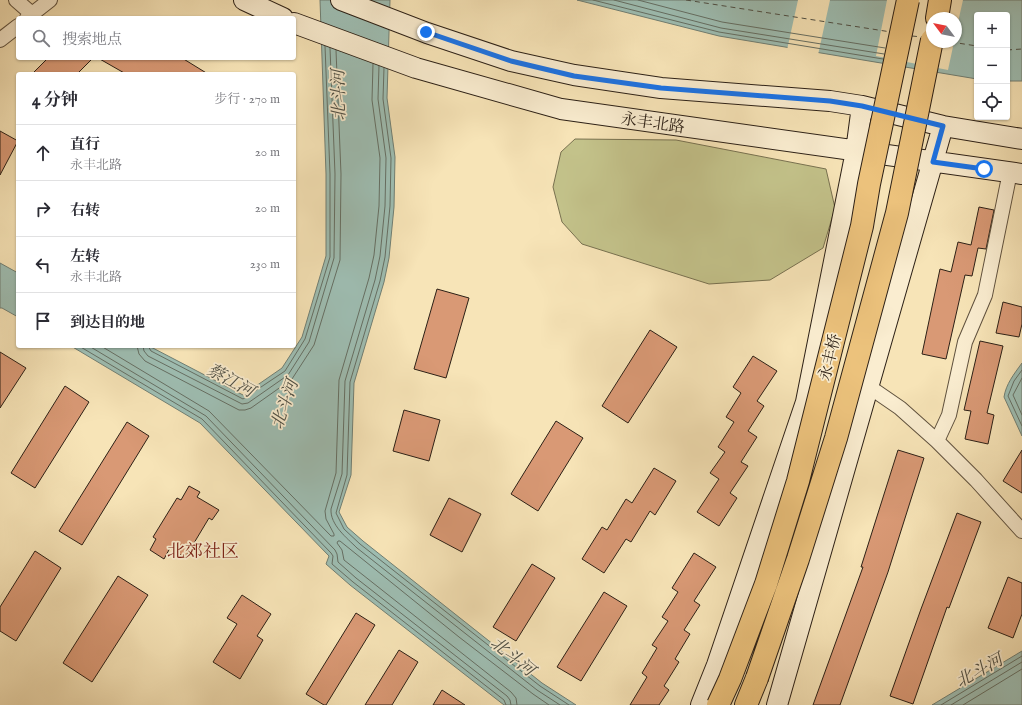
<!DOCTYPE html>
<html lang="zh">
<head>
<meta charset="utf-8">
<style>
  body { margin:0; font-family:"IM FELL English","Noto Serif SC",serif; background:#f7f7f7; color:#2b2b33 }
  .controls { position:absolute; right:12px; top:12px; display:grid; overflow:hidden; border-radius:4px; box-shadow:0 1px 3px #0004 }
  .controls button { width:36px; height:36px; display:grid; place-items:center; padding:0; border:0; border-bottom:1px solid #e1e1e2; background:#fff; color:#2b2b33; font:20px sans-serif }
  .compass { position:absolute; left:926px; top:12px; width:36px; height:36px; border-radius:50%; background:#fff; box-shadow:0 1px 3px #0004; rotate:302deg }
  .stop { position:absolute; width:12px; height:12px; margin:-9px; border:3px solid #1a73e8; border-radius:50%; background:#fff }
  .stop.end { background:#1a73e8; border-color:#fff; box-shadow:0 1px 4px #0008 }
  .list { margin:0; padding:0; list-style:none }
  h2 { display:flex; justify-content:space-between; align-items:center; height:52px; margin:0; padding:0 16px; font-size:17px }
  h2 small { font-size:13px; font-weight:400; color:#7c7c81 }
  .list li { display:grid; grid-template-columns:26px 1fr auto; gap:12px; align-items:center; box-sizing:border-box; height:56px; padding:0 16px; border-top:1px solid #e1e1e2 }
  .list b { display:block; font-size:15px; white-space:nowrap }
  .list p { margin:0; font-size:13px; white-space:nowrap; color:#7c7c81 }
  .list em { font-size:13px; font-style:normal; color:#7c7c81 }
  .icon { flex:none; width:22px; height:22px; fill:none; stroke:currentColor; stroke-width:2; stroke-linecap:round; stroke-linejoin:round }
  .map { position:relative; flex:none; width:1022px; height:705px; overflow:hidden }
  .search { position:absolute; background:#fff; box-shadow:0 1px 3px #0004; left:16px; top:16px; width:280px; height:44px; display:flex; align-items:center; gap:10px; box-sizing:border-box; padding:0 14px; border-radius:4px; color:#7c7c81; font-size:15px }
  .panel { position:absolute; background:#fff; box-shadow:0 1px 3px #0004; left:16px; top:72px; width:280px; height:276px; border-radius:4px }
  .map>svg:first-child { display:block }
  .green { fill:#c3c28a; stroke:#787150 }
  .water { fill:#9ebeb3; stroke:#707f74; fill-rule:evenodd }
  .pier { fill:#f7e4b7 }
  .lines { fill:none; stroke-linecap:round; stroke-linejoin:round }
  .shore { stroke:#656f64; stroke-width:1 }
  .ferry { stroke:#4e4f45; stroke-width:1; stroke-dasharray:5 4; stroke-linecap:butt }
  .building { fill:#d99975; stroke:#2c2016 }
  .street-casing { stroke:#5f513e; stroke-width:16 }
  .secondary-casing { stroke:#2c2016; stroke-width:22 }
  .primary-casing { stroke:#2c2016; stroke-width:24 }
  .street { stroke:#faedd0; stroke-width:14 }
  .secondary { stroke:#faedd0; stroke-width:20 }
  .primary { stroke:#ecc27c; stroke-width:22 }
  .primary-bridge-casing { stroke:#2c2016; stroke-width:24; stroke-linecap:butt }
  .primary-bridge { stroke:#ecc27c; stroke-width:22 }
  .route { stroke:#1a73e8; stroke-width:5 }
  .labels { text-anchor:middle; stroke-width:3.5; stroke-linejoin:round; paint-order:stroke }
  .street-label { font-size:16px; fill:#2c2016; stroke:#faedd0 }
  .water-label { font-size:17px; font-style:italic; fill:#4e4f45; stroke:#faedd0 }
  .quarter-label { font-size:18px; fill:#7a1f14; stroke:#faedd0 }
</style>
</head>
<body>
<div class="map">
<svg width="1022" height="705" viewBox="0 0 1022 705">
  <rect width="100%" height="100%" fill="#f7e4b7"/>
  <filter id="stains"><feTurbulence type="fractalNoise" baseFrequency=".005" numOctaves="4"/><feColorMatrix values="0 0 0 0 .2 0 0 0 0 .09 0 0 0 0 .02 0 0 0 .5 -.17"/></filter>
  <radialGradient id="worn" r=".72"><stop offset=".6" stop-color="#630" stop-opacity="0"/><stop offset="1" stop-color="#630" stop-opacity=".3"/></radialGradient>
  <!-- green -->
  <path class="green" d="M575 139 676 140 826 169 835 208 823 248 770 280 709 284 582 244 562 222 553 187 561 152Z"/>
  <!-- water -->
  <path class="water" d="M320 0H390L387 98 395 157 394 207 389 258 384 282 354 383 351 475 339 512 347 527 363 541 542 683 576 705H504L350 585 326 564 329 556 200 423 71 346H149L243 395 282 368 302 337 326 256V174Z
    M577 0H1022V81H1007V15H977V79L719 36ZM932 18H956V42H932Z
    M0 263 18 273V317L2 308H0Z
    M1022 363V436L1004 397C1006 384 1014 374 1022 363Z
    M1022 651V705H932Z"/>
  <!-- pier -->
  <path class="pier" d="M798 0H830L818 55 787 50Z
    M887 0H963L956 31V18H932V42H954L948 70 876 56Z"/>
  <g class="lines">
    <!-- shore -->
    <path class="shore" d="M593 0 719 32 883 59
      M614 0 721 28 884 54
      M638 0 722 22 885 48
      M379 66 378 99 386 158 385 206 380 256 375 280 345 381 342 474 331 509C330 525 347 538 357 548L537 690 560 705
      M384 68 383 99 391 158 390 206 385 257 380 281 350 382 347 475 336 513 344 529 360 544 540 686 569 705
      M79 346 202 419 331 553 333 556 332 564 353 582 504 700 506 705
      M89 346 206 416 335 550 337 554 338 562 356 578 507 696 510 700 511 705
      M101 346 209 411 331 536H334V534L326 519 325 511 336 473 339 380 369 278 374 255 379 206 380 158 372 100 373 64
      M137 346 139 354 145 361 239 410H245L251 408 292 379 314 345 340 260 341 174 336 50
      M143 346 144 351 148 356 242 404 248 403 288 375 309 342 334 258 335 174 330 48
      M148 346 151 351 243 399 285 371 305 339 330 257V174L325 46
      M1022 370 1014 381 1008 396 1022 426
      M1022 378 1013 395 1022 415
      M517 705 516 698 511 692 344 560 342 550 337 543 338 541H340L459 637 533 694 549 705
      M941 705 1022 656
      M951 705 1022 662
      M963 705 1022 669"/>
    <!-- ferry -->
    <path class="ferry" d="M686 0 891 32
      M912 36 922 37
      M951 42 977 46
      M1007 50 1022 49"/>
  </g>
  <!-- building -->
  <path class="building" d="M48 58H93L77 74H32Z
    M98 58H182L208 74H126Z
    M0 131 18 141 0 175Z
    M979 207 994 210 986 249 978 248 972 276 965 275 946 359 922 354 940 269 951 272 958 242 971 245Z
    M437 289 469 298 446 378 414 369Z
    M1003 302 1022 307V324L1019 337 996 333Z
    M650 330 677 347 628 423 602 406Z
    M980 341 1003 346 987 413 994 415 988 444 965 439 971 411 964 410Z
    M0 352 26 368 0 408Z
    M753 356 777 371 757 401 764 406 748 431 757 437 741 462 748 466 730 493 737 498 719 526 697 512 719 479 710 473 725 452 718 447 734 422 726 417 741 393 733 387Z
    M65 386 89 402 35 488 11 473Z
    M404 410 440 420 429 461 393 451Z
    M556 421 583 438 538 511 511 494Z
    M127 422 149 436 82 545 59 531Z
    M898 450 924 458 888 572 840 705H813L863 567H861Z
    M1022 450V493L1003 481Z
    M654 468 676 481 655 515 650 511 631 542 626 539 604 573 582 559 602 527 607 530 626 499 632 503Z
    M189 486 200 492 197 497 219 510 212 520 209 518 185 558 170 548 164 559 150 550 156 539 153 537 177 498 181 500Z
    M449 498 481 514 462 552 430 535Z
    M957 513 981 522 949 608 947 607 913 704 890 696 921 609Z
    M35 551 61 568 16 641 0 631V607Z
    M694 553 716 567 694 601 700 605 684 630 690 634 675 659 679 662 664 686 669 690 659 705H630L647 677 642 673 657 648 652 645 668 621 662 617 678 592 672 588Z
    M532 564 555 578 516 641 493 627Z
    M118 576 148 595 92 682 63 663Z
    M1008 577 1022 583V614L1013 638 988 628Z
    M604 592 627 606 581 681 557 667Z
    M242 595 271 614 257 636 263 640 240 679 213 662 237 624 227 618Z
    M356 613 375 625 326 705H324L306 694Z
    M399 650 418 662 392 705H365Z
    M442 690 465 705H433Z"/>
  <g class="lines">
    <!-- street casing -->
    <g class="street-casing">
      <path id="street" d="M16 0 32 14
        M27 18 50 0
        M0 40 18 26
        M868 386 900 408 937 441 976 480 1022 531
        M937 441 949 415 965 342 985 295 1010 172"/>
    </g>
    <!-- secondary casing -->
    <g class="secondary-casing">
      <path id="secondary" d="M244 0 283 18
        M341 0 427 33 511 61 574 75 661 88 830 101 862 106 943 126 1022 139
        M294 23 416 68 561 109 1022 174
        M701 705 717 665 806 402 856 151 862 106
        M777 705 943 126"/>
    </g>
    <!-- primary casing -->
    <g class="primary-casing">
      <path id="primary" d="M937 18 940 0
        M746 705 757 678"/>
    </g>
    <!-- street -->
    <use href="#street" class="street"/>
    <!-- secondary -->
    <use href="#secondary" class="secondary"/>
    <!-- primary -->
    <use href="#primary" class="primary"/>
    <!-- primary-bridge casing -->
    <g class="primary-bridge-casing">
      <path id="primary-bridge" d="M757 678 798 559 836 438 897 213 932 40
        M718 705 730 679 766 584 798 481 862 226 869 184 908 0"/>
    </g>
    <!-- primary-bridge -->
    <use href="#primary-bridge" class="primary-bridge"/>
  </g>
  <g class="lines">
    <!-- route -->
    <path class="route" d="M426 32 511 61 574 76 661 88 830 101 862 106 943 126 933 162 984 169"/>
  </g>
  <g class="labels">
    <!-- street labels -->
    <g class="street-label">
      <text transform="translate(653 122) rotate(8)" y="6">永丰北路</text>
      <text transform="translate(829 357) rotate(-76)" y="6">永丰桥</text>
    </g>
    <!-- water labels -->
    <g class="water-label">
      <text transform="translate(338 95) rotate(-91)" y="6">北斗河</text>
      <text transform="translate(231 380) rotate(29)" y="6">蔡江河</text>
      <text transform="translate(284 404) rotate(-71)" y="6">北斗河</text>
      <text transform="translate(513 656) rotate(39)" y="6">北斗河</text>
      <text transform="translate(979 670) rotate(-29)" y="6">北斗河</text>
    </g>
    <!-- quarter labels -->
    <g class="quarter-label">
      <text x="203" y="557">北郊社区</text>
    </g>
  </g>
  <rect width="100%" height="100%" filter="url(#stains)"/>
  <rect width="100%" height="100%" fill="url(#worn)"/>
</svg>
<div class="controls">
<button>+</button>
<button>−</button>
<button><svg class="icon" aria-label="locate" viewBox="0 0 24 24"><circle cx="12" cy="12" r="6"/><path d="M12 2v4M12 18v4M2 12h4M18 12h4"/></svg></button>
</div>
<svg class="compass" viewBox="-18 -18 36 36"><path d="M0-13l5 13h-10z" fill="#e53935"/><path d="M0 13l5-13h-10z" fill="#7c7c81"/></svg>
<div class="stop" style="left:984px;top:169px"></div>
<div class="stop end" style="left:426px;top:32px"></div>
<div class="search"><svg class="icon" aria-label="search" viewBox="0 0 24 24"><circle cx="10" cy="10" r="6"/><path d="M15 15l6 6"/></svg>搜索地点</div>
<section class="panel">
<h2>4 分钟<small>步行 · 270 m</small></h2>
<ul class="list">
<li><svg class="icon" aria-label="ahead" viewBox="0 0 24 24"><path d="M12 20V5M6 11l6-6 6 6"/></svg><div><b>直行</b><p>永丰北路</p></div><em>20 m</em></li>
<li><svg class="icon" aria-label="right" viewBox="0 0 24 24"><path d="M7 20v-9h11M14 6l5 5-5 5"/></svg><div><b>右转</b></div><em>20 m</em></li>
<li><svg class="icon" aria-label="left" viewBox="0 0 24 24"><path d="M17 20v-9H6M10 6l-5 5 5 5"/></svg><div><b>左转</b><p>永丰北路</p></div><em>230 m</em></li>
<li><svg class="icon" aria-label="arrive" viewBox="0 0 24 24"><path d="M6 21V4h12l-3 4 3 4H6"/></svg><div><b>到达目的地</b></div></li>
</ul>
</section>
</div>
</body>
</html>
